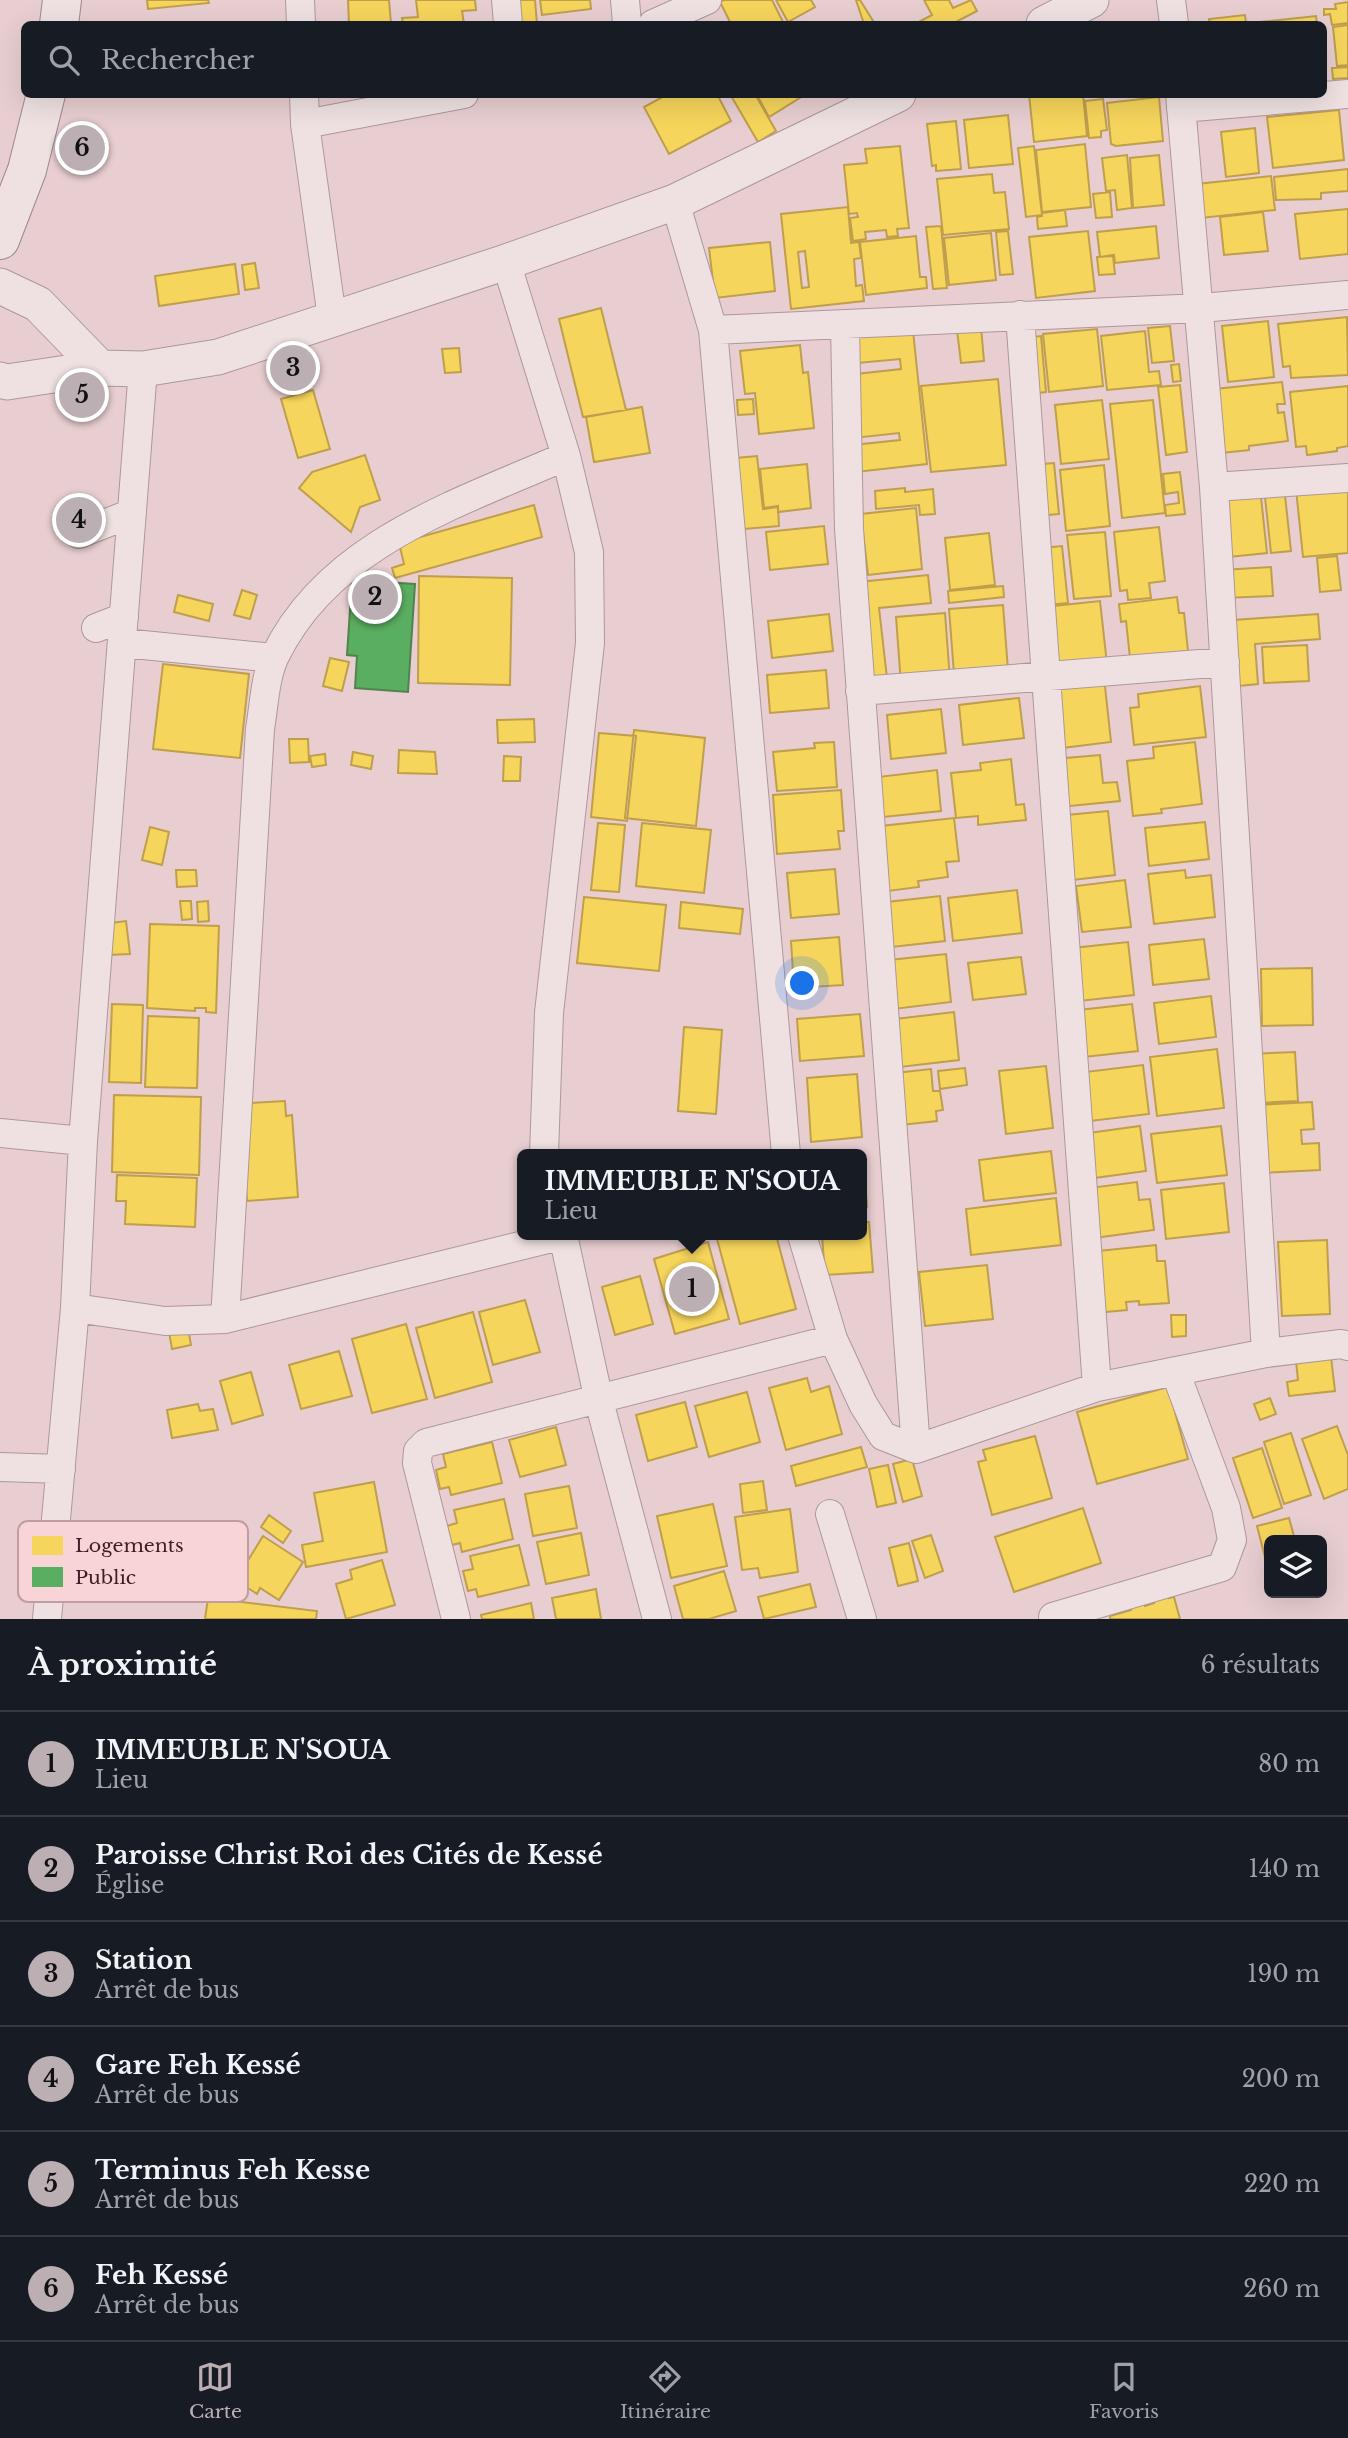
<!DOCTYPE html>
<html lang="fr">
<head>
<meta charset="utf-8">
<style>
  body { margin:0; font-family:"Libre Baskerville",serif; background:#20242c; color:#f1f3f6 }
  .controls { position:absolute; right:21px; bottom:21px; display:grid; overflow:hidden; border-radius:10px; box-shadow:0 7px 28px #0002 }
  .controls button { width:63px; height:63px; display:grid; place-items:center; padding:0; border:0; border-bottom:2px solid #363941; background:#171b24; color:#f1f3f6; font:35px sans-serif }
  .you { position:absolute; left:803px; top:984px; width:24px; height:24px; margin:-18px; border:5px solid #fff; border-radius:50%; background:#1a73e8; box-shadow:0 0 0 10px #1a73e833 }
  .badge { display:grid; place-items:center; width:46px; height:46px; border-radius:50%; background:#bbafb3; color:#111; font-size:23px; font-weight:700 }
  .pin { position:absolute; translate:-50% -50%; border:4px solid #fff; box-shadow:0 2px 7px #0006 }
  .popup { position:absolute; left:517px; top:1149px; width:350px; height:91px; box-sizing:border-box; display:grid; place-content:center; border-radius:10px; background:#171b24; filter:drop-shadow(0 2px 5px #0005); font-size:23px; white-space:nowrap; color:#9ea1a6 }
  .popup b { font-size:26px; color:#f1f3f6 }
  .popup::after { content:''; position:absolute; left:50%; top:100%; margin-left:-14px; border:14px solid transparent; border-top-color:#171b24 }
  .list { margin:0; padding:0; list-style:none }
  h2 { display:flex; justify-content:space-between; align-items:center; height:91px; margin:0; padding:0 28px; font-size:30px }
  h2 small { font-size:23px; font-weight:400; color:#9ea1a6 }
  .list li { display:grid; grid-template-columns:46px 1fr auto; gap:21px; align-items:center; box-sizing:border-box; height:105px; padding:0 28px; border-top:2px solid #363941 }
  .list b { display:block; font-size:26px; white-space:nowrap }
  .list p { margin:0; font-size:23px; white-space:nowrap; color:#9ea1a6 }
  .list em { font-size:23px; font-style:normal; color:#9ea1a6 }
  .icon { flex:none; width:38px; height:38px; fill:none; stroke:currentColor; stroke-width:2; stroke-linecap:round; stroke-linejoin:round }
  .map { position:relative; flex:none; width:1348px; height:1619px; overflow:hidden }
  .search { position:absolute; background:#171b24; box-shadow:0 7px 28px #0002; left:21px; right:21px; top:21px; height:77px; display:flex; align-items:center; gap:18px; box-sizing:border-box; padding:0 24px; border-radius:10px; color:#9ea1a6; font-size:26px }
  .sheet { height:721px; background:#171b24 }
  nav { display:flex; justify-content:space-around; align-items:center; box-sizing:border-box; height:98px; border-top:2px solid #363941; background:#171b24; font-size:19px; color:#9ea1a6 }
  nav a { display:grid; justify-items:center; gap:4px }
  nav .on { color:#bbafb3 }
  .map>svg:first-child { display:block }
  .homes { fill:#f6d55c; stroke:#bf9e4c; stroke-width:2; fill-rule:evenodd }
  .public { fill:#5aae61; stroke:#52834f; stroke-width:2 }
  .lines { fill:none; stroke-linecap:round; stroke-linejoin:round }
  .minor-casing { stroke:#ad979a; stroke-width:30 }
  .tertiary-casing { stroke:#ad979a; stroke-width:37 }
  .secondary-casing { stroke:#9d878a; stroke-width:40 }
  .minor { stroke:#efe1e1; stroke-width:28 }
  .tertiary { stroke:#efe1e1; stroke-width:35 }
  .secondary { stroke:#efe1e1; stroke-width:38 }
  .key { fill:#f9d4d6; stroke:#c19da1; stroke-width:2 }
  .key-label { font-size:19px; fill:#3e1e26 }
</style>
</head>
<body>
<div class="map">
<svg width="1348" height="1619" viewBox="0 0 1348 1619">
  <rect width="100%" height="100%" fill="#e8ced0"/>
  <!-- homes -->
  <path class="homes" d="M147 0H208L209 3 148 9Z
    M348 0H389L391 24H349Z
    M416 0H475L476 10 462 11 464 24H403L402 18 418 17Z
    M508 0H535L537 24H510Z
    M540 0H590L591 9 542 15Z
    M724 0H772L784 24H731L720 2Z
    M776 0H811L815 7 788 22Z
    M856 0H860L875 24H864Z
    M924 0H949L953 8 971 0 977 11 952 24H915L932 15Z
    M1348 2V23L1332 25 1330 14 1324 15V9H1336L1335 4Z
    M1245 15 1246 24H1210L1209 19Z
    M1316 16 1317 24H1260V22Z
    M1348 25V65L1337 66 1333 27Z
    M1348 67V78L1333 79 1332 68Z
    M668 94H717L731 121 669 154 644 107Z
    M730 94H758L756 96 776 131 758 142Z
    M762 94H806L769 117 758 97Z
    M1029 94H1083L1087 136 1034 142Z
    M1159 97 1163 141 1116 146 1111 144 1107 103Z
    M1103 99 1107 130 1101 131V137L1089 138 1085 101Z
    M1339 110 1344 160 1273 168 1267 117Z
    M1008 115 1013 164 969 168 964 120Z
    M956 121 961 169 936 171V165L932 166 927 124Z
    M1255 128 1259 173 1226 177 1221 132Z
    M1085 144 1091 207 1042 212 1036 150Z
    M900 146 909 228 897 229 898 236 887 237 886 230 865 232 866 239 853 241 850 218 858 217 857 213 849 214 844 165 867 163 865 149Z
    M1034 146 1042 215 1026 217 1018 148Z
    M1127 155 1132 208 1117 210 1115 190 1106 191 1102 158Z
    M1159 155 1164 205 1133 208 1130 158Z
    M1348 169V191L1321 193V199L1276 200 1274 177Z
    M992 174 994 193 1005 192 1009 229 943 235 937 179Z
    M1271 176 1275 210 1201 218 1197 184Z
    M1110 192 1112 217 1096 218 1093 194Z
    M848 207 851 243 859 242 861 258 854 259 856 286 862 285 864 301 791 309 781 214ZM805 251 809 287 802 288 798 252Z
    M1348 209V254L1300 259 1295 214Z
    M1065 210 1067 226 1038 229 1037 217 1042 216V213Z
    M1263 212 1268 251 1224 255 1220 217Z
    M941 226 947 288 933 289 926 227Z
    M1156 226 1159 258 1115 263 1114 255 1100 257 1097 232Z
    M1008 231 1013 274 1000 275 996 232Z
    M1088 231 1095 291 1036 298 1029 237Z
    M991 233 996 280 949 285 944 238Z
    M916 236 920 277H926L927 288 866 295 860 242Z
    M770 242 775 291 715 298 709 248Z
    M1113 256 1115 274 1099 275 1097 257Z
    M255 263 259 288 245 290 242 265Z
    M235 264 239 294 159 306 155 276Z
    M601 308 626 410 583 417 559 319Z
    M1347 317 1348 375 1291 378 1290 366 1283 367 1278 324Z
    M1268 321 1274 377 1228 382 1222 326Z
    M1170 326 1174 361 1152 363 1148 328Z
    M981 327 984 361 961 363 957 330Z
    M1097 329 1103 386 1049 392 1043 334Z
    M913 331 927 464 856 472 853 445 900 440 899 433 854 438 847 375 901 369 900 359 847 364 845 338Z
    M1145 331 1149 372 1159 371 1161 385 1107 390 1101 336Z
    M1041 336 1046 392 1028 394 1022 338Z
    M800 345 803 373 808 372 814 428 759 434 755 393 745 394 740 351Z
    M459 348 461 372 445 373 442 349Z
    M1179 364 1181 381 1173 382 1171 365Z
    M998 379 1006 465 931 472 921 386Z
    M1282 382 1285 404H1277L1278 413 1284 412 1288 441 1249 446V450L1222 453 1215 389Z
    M1180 385 1187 452 1166 455 1158 387Z
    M1348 386V446L1337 448V451L1307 455 1306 446 1296 447 1290 392Z
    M313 390 330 449 298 458 281 399Z
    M753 399 754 414 738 415 737 400Z
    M1102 400 1109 459 1061 464 1055 405Z
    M1153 400 1165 513 1122 518 1110 404Z
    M642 407 650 453 594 462 586 417Z
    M365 455 380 500 360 507 351 532 299 488 312 472Z
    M757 456 763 509 778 507 779 526 744 529 736 458Z
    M1054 463 1059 514 1036 516 1031 465Z
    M807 464 811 508 778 512V506L764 508 760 469Z
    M1104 465 1110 526 1066 531 1060 470Z
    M1180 472 1185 514 1166 516 1165 505 1179 503 1178 492 1165 494 1163 474Z
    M1348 483V553L1303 557 1296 489Z
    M1284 486 1291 551 1271 553 1264 488Z
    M905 488V492L933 489 935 514 920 515 919 505 876 509 875 491Z
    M1260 488 1267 553 1229 557 1223 492Z
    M534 505 542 537 395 578 392 568 404 564 399 543Z
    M916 508 922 569 868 575 861 514Z
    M824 526 828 564 770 570 766 532Z
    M1159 527 1165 581 1149 583 1151 598 1128 600 1127 590 1120 591 1114 532Z
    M1105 532 1111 596 1074 599 1067 535Z
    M989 533 995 585 950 590 945 538Z
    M1062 546 1068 603 1048 605 1042 548Z
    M1337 556 1341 590 1320 592 1317 558Z
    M1271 567 1273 596 1224 598 1222 570Z
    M928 575 931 603 879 608 887 678 869 680 859 582Z
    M419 576 512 578 510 685 418 683Z
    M1003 586 1004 597 949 603 948 591Z
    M242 590 257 595 250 619 234 615Z
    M178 595 213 604 209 621 174 612Z
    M1177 597 1179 613H1184L1188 651 1130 658 1126 621 1121 622 1119 604Z
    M1100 601 1107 664 1051 670 1044 607Z
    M1003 605 1008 670 954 674 949 609Z
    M945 613 950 680 901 684 896 617Z
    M829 614 833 651 772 658 768 621Z
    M1318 614 1320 639 1255 644 1258 684 1239 686 1234 620Z
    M1307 645 1309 681 1264 683 1262 647Z
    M330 658 349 662 342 691 323 686Z
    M163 664 249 674 240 758 153 749Z
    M826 670 829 708 770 713 767 675Z
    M1104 677 1111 742 1054 749 1058 682Z
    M1200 686 1206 737 1134 745 1130 708 1139 707 1138 694Z
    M1019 698 1024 738 963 745 959 705Z
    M941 709 946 753 891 759 887 715Z
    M534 719 535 742 498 743 497 720Z
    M634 730 705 738 696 826 625 818Z
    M599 733 636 736 627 821 591 817Z
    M289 739H308L309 762 290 763Z
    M834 742 837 787 777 791 773 752 815 748 814 743Z
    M1195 742 1202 804 1161 809 1162 813 1133 816 1127 761 1154 758 1153 747Z
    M399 750 435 752 437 774 398 773Z
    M353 752 373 756 371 769 351 765Z
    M325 754 326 765 312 767 310 756Z
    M1100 755 1103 783 1117 782 1120 801 1060 807 1054 759Z
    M504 756 521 757 520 781H503Z
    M1011 759 1016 805 1024 804 1026 820 978 825V816L956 818 951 773 981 770 980 763Z
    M937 770 941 811 883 817 878 777Z
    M841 790 844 831H838L840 849 777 854 773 795Z
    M1108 811 1115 875 1064 881 1056 816Z
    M954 818 959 861 946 862 948 877 918 881 919 887 888 891 881 826Z
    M1205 822 1209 859 1149 866 1145 828Z
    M598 823 625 825 619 892 591 890Z
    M642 823 711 830 704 893 636 886Z
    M150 827 169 832 162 865 142 860Z
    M835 869 839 914 791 918 787 873Z
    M176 870H196L197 886 177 887Z
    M1185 870 1186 878 1211 875 1215 917 1154 924 1148 874Z
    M1125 880 1131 927 1082 932 1076 886Z
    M1017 890 1022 933 953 941 948 898Z
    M940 896 945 941 892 947 887 902Z
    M584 897 666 905 659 971 577 963Z
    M180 901H191L192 919 182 920Z
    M208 901 209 921 198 922 197 902Z
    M681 902 743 909 740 934 679 928Z
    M126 921 130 954 107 955 111 923Z
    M150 924 219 926 216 1013 206 1012V1008H195V1011L147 1008Z
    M839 937 843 985 794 988 791 941Z
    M1204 939 1209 979 1153 985 1149 945Z
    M1128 942 1134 995 1079 1001 1073 948Z
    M946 954 951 1002 894 1009 889 960Z
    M1021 957 1026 994 973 1000 968 963Z
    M1312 968 1313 1025 1262 1026 1261 969Z
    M1211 996 1216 1037 1159 1044 1154 1003Z
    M112 1004 143 1005 141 1083 109 1082Z
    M1132 1004 1138 1051 1084 1057 1079 1010Z
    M954 1012 959 1060 900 1067 895 1019Z
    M860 1014 864 1056 800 1061 797 1019Z
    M148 1016 199 1018 197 1088 145 1087Z
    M684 1027 722 1030 716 1114 678 1111Z
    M1217 1049 1224 1108 1157 1116 1150 1057Z
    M1295 1052 1298 1101 1253 1103 1250 1054Z
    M1143 1065 1149 1114 1082 1122 1077 1073Z
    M1046 1066 1053 1128 1006 1134 999 1071Z
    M965 1068 967 1085 940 1089 938 1071Z
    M931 1069 933 1091H940L943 1110 936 1111 937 1121 901 1125 895 1073Z
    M857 1074 862 1137 811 1142 807 1078Z
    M114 1095 201 1097 199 1175 112 1172Z
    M285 1101 286 1116 292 1115 298 1197 247 1201 241 1119 250 1103Z
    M1312 1102 1314 1129 1301 1130 1302 1144 1319 1143 1320 1170 1260 1173 1257 1105Z
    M1140 1126 1146 1171 1087 1179 1081 1134Z
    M1221 1126 1227 1175 1157 1183 1151 1134Z
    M1051 1151 1056 1193 984 1201 979 1160Z
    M864 1163 867 1207 862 1208V1164Z
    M117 1175 197 1178 195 1227 125 1224 126 1201H116Z
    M1137 1182 1139 1200 1150 1199 1154 1230 1094 1238 1089 1188Z
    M1224 1183 1229 1232 1166 1239 1161 1190Z
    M1056 1198 1061 1245 971 1255 966 1209Z
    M862 1222H869L873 1272 825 1275 822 1235H862Z
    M734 1235H776L796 1309 740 1324 717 1239Z
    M1327 1240 1330 1314 1282 1316 1278 1242Z
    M708 1242 729 1319 675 1334 654 1259Z
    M1156 1245 1157 1261H1165L1169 1303 1139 1305V1301L1126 1302 1127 1310 1095 1313 1089 1252Z
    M987 1265 993 1319 925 1326 919 1272Z
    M640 1276 653 1324 615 1335 602 1287Z
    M525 1300 540 1352 493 1365 479 1312Z
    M473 1312 492 1382 435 1398 416 1328Z
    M1171 1315H1186V1336L1172 1337Z
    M406 1324 427 1399 372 1413 352 1339Z
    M188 1328 191 1345 172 1349 169 1332Z
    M339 1351 352 1396 301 1409 289 1365Z
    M1331 1357 1335 1391 1289 1396 1287 1382 1298 1380 1296 1361Z
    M251 1372 263 1415 232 1424 220 1381Z
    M807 1378 811 1392 829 1386 842 1434 786 1450 769 1388Z
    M1168 1387 1188 1459 1097 1484 1077 1412Z
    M747 1392 760 1442 709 1457 695 1406Z
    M1270 1398 1276 1414 1260 1420 1254 1404Z
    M685 1402 697 1447 648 1461 636 1415Z
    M198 1404 200 1411 213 1409 218 1430 172 1438 167 1410Z
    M1337 1426 1348 1455V1489L1324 1499 1302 1439Z
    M556 1427 566 1465 520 1477 509 1440Z
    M1291 1433 1311 1495 1284 1504 1264 1442Z
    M1035 1436 1052 1498 992 1515 978 1462 986 1460 983 1450Z
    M492 1442 502 1483 451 1495 449 1487 440 1489 436 1470 446 1467 443 1454Z
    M861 1447 867 1467 796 1486 791 1466Z
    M1262 1448 1282 1508 1253 1518 1233 1458Z
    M912 1459 922 1496 903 1502 893 1464Z
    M888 1465 896 1503 877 1507 869 1469Z
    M763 1481 767 1510 743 1513 740 1484Z
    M374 1482 387 1552 306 1567 302 1545 323 1541 314 1493Z
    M569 1486 577 1528 533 1536 525 1494Z
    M504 1499 513 1539 462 1552 460 1543 452 1545 447 1526 457 1523 454 1510Z
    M713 1504 727 1566 671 1578 657 1516Z
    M1083 1508 1101 1563 1014 1592 995 1537Z
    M790 1509 798 1572 760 1578 758 1568 742 1570 735 1517Z
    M269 1515 291 1531 283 1543 261 1527Z
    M1289 1518 1295 1540H1269L1268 1569 1257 1526Z
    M581 1533 589 1575 546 1584 537 1542Z
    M931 1535 943 1571 925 1578 912 1541Z
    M263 1536 303 1562 279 1600 260 1588 257 1594 236 1580Z
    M909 1543 918 1581 898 1586 889 1548Z
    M519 1545 529 1585 478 1597 476 1589 468 1591 463 1571 473 1569 470 1556Z
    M382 1560 395 1605 346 1619 336 1584 352 1579 350 1570Z
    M724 1571 736 1611 709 1619H683L674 1586Z
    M810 1584 816 1607 764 1619 758 1597Z
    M1166 1586 1169 1598 1174 1597 1180 1619H1110V1616L1131 1610 1128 1598 1141 1593 1145 1606 1154 1603 1151 1590Z
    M596 1589 601 1619H556L552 1598Z
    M208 1598 317 1611 316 1619H205Z
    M531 1603 534 1619H482L481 1615Z"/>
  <!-- public -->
  <path class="public" d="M352 580 415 584 408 692 355 688 357 656 347 655Z"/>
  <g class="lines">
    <!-- minor casing -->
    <g class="minor-casing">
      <path id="minor" d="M300 0 301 24
        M506 0 508 24
        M625 0 627 24
        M1171 0 1174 24
        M653 24 707 0
        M304 94 305 124 332 318
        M1180 94 1214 487 1266 1353
        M1181 108 1348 94
        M305 124 464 94
        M675 202 713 330 786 1154
        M506 262 566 456 589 552 590 643 549 1013 544 1154
        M1020 315 1097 1387
        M845 325 849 529 916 1449 1097 1387 1266 1353 1341 1344 1348 1346
        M713 330 1201 308 1348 295
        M1214 487 1348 478
        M79 534 132 513
        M96 628 124 617
        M123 643 274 658
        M860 691 1225 662
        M0 1133 83 1141
        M563 1235 599 1401 657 1619
        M802 1235 833 1339 863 1404 883 1436 916 1449
        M75 1308 165 1321 225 1319 564 1235
        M225 1319 260 729C264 706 265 676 275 656 329 543 460 503 566 456
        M0 1467 61 1469
        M830 1514 862 1619
        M1053 1617 1222 1567 1232 1540 1226 1508 1175 1371
        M47 1619 75 1308 83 1141 143 369
        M456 1619 417 1463 418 1451 426 1443 833 1339"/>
    </g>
    <!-- tertiary casing -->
    <g class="tertiary-casing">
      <path id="tertiary" d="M1044 24 1091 0
        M0 286 38 304 100 368
        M0 380 7 382 100 368 143 369 218 357 506 262 675 202 898 94"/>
    </g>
    <!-- secondary casing -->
    <g class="secondary-casing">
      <path id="secondary" d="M59 24 62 0
        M0 240 27 170 46 94"/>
    </g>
    <!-- minor -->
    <use href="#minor" class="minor"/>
    <!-- tertiary -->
    <use href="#tertiary" class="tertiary"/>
    <!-- secondary -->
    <use href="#secondary" class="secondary"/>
  </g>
  <!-- legend -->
  <rect x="18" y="1521" width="230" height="81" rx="10" class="key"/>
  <rect x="32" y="1536" width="31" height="19" fill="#f6d55c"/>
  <rect x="32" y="1567" width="31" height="20" fill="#5aae61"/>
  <g class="key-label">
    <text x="75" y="1552">Logements</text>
    <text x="75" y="1584">Public</text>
  </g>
</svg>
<div class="controls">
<button><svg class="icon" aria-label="layers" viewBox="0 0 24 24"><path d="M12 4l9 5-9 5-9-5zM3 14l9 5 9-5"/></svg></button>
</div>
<div class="you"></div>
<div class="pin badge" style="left:692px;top:1289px">1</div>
<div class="popup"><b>IMMEUBLE N'SOUA</b>Lieu</div>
<div class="pin badge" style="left:375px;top:597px">2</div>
<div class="pin badge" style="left:293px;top:368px">3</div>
<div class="pin badge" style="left:79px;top:520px">4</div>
<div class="pin badge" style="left:82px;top:395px">5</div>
<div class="pin badge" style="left:82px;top:148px">6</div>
<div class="search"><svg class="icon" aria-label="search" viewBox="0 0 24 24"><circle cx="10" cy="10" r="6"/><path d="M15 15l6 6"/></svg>Rechercher</div>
</div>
<section class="sheet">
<h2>À proximité<small>6 résultats</small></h2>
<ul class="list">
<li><span class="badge">1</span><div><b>IMMEUBLE N'SOUA</b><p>Lieu</p></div><em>80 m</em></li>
<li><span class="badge">2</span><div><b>Paroisse Christ Roi des Cités de Kessé</b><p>Église</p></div><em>140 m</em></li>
<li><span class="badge">3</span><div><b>Station</b><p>Arrêt de bus</p></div><em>190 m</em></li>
<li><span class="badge">4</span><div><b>Gare Feh Kessé</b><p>Arrêt de bus</p></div><em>200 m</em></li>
<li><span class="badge">5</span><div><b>Terminus Feh Kesse</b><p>Arrêt de bus</p></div><em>220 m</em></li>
<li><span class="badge">6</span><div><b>Feh Kessé</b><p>Arrêt de bus</p></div><em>260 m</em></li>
</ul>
</section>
<nav>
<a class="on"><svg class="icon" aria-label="map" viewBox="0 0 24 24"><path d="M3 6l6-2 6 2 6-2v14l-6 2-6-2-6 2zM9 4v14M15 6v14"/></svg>Carte</a>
<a><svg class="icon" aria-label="directions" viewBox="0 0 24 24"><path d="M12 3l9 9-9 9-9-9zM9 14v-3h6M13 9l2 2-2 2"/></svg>Itinéraire</a>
<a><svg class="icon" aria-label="saved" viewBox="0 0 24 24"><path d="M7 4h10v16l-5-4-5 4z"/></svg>Favoris</a>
</nav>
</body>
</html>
